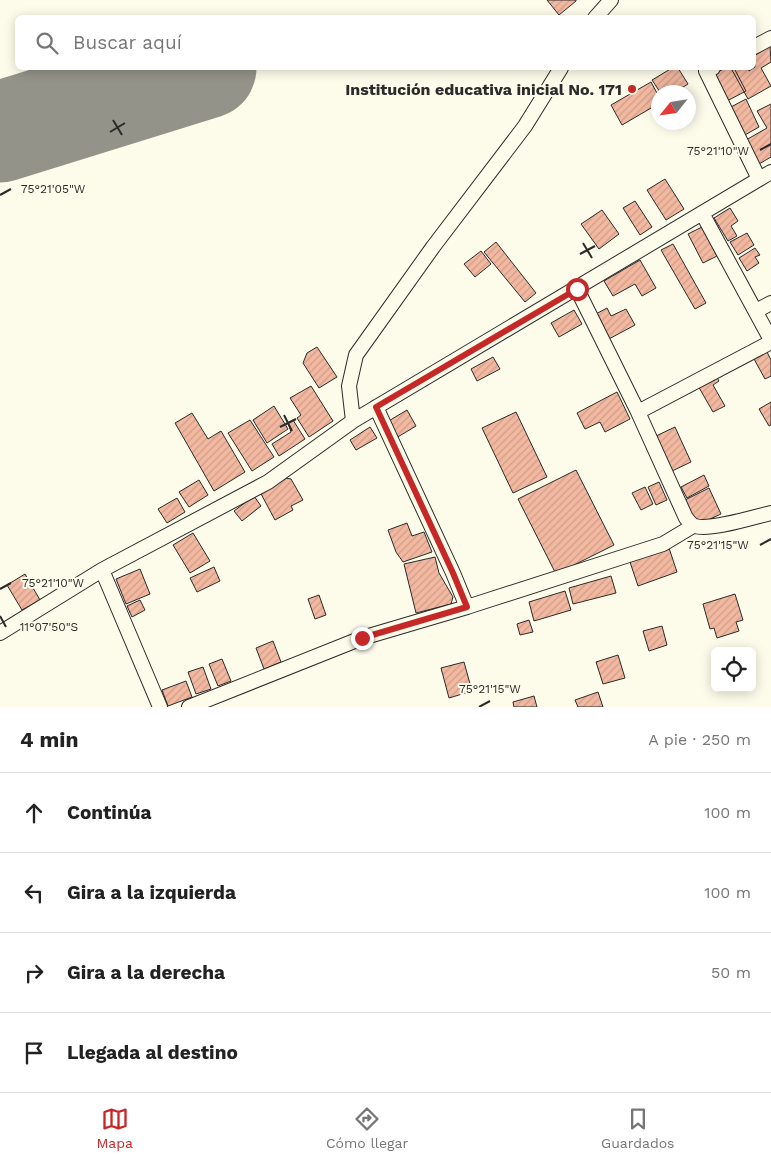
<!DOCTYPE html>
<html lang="es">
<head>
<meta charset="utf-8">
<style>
  body { margin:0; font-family:"Work Sans",sans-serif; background:#f6f6f6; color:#222 }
  .controls { position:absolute; right:15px; bottom:15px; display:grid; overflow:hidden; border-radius:8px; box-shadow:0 2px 12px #0003 }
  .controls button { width:45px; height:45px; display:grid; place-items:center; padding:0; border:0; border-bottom:1px solid #e0e0e0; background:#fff; color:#222; font:25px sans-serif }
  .compass { position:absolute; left:651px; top:85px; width:45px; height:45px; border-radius:50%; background:#fff; box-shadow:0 2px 12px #0003; rotate:240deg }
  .stop { position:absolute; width:15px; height:15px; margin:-11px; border:4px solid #c62828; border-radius:50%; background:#fff }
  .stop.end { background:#c62828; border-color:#fff; box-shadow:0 1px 5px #0008 }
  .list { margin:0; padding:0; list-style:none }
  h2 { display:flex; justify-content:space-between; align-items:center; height:65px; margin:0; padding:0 20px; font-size:21px }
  h2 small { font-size:16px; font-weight:400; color:#767676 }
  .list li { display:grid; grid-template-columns:32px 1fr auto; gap:15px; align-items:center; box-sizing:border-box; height:80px; padding:0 20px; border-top:1px solid #e0e0e0 }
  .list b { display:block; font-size:19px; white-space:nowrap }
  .list em { font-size:16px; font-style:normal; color:#767676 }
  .icon { flex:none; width:28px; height:28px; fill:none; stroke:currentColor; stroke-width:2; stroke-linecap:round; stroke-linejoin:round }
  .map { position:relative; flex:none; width:771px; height:707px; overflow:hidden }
  .search { position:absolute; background:#fff; box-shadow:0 2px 12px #0003; left:15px; right:15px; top:15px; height:55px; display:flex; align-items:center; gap:12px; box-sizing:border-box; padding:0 18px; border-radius:8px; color:#767676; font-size:19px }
  .sheet { height:385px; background:#fff }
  nav { display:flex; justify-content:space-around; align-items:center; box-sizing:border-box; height:70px; border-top:1px solid #e0e0e0; background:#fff; font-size:14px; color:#767676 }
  nav a { display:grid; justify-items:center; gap:2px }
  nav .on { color:#c62828 }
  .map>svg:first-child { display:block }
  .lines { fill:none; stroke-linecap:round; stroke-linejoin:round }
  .runway { stroke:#94938a; stroke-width:101 }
  .building { fill:url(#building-hatch); stroke:#2b2b2b }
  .street-casing { stroke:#2b2b2b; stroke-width:16 }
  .street { stroke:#fdfbea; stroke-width:14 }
  .route { stroke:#c62828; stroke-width:6 }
  .ticks { fill:none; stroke:#2b2b2b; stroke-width:2 }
  .poi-dot { fill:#c62828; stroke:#fdfbea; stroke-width:2 }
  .labels { text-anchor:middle; stroke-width:4; stroke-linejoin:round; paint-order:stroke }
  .poi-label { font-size:16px; font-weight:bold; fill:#2b2b2b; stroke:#fdfbea; text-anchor:end }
  .ticks-label { font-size:12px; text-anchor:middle; fill:#2b2b2b; stroke:#fdfbea; stroke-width:4; stroke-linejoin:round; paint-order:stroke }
</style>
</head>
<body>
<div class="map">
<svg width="771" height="707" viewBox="0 0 771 707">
  <defs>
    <pattern id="building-hatch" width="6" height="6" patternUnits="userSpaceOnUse" patternTransform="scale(1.25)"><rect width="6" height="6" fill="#f2b8a0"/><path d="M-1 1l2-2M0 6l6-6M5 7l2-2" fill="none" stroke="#d09e8a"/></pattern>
  </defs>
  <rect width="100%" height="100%" fill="#fdfbea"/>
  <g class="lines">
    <!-- runway -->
    <path class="runway" d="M0 132 206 68"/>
  </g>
  <!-- building -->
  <path class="building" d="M547 0H576V1L559 15Z
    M770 46 771 62 761 68 771 86 748 99 732 70 736 68H748L749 71 755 67 754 56Z
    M672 68H678L688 84 675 92H660L652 80Z
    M726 68H734L746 91 725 102 711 75Z
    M651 82 658 95V104L622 125 611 105Z
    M746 99 759 127 743 136 729 108Z
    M771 104V157L759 164 746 140 767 128 757 111Z
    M665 179 684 209 666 220 647 190Z
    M635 201 652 227 640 235 623 208Z
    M730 208 738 221 731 226 737 236 728 241 714 218Z
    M602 210 619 234 599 249 581 224Z
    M702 227 717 256 703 263 688 234Z
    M747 233 754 245 738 255 730 242Z
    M496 242 536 293 525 302 484 252Z
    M673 244 706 303 695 309 661 250Z
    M755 248 760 255 755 257 759 263 747 271 739 258Z
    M481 251 491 264 475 277 464 264Z
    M640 260 656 288 642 296 635 284 613 296 604 281Z
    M607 308 611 316 626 309 635 325 607 340 594 315Z
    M574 310 582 324 559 337 551 323Z
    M317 347 337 377 319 388 303 363 307 353Z
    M767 352 771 360V376L765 379 754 359Z
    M493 357 500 369 477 381 471 369Z
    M715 374 719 381 713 385 725 406 713 412 697 384Z
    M311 386 333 421 309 437 297 418 301 415 290 398Z
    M617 392 630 419 605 432 600 422 585 429 577 413Z
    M771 402V425L769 426 759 409Z
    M274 406 288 429 267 443 253 420Z
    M407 410 416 426 396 438 387 422Z
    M516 412 547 477 513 493 482 428Z
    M192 413 208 439 221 431 245 472 214 491 175 423Z
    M250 420 274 457 252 471 228 433Z
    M293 420 305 439 279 456 272 444 291 432 288 423Z
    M370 427 377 438 356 450 350 440Z
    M675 427 691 462 672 471 656 436Z
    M576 470 614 545 556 574 518 499Z
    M704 475 709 486 687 498 681 487Z
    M285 478 291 479 303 500 291 506 293 510 275 520 260 492Z
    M199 480 208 495 189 507 179 492Z
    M659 482 667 500 656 505 648 487Z
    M645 487 653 504 641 510 632 493Z
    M709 488 721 514 697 525 685 500Z
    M254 496 261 506 242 521 234 511Z
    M177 498 185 512 167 523 158 509Z
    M407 523 412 536 424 532 432 552 403 562 396 552 388 530Z
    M193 533 210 561 190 573 173 545Z
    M669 548 677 572 638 586 630 562Z
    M435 557 439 573 453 597 451 604 416 613 404 564Z
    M214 567 220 581 197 592 190 578Z
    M140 569 150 594 126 604 116 579Z
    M25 574 40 600 22 610 7 585Z
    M611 576 616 593 573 604 569 588Z
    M565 591 571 610 534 621 529 602Z
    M735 594 743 620 736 622 739 631 717 638 714 628 710 629 703 604Z
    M319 595 326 615 315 619 308 599Z
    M140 600 145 610 132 617 127 606Z
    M529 620 533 632 520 635 517 624Z
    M662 626 667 645 649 651 643 631Z
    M273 641 281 662 264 669 256 648Z
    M618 655 625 678 603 684 596 662Z
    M222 659 231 681 218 686 209 664Z
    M464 662 472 691 449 698 441 668Z
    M203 667 211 689 196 694 188 672Z
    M186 681 192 697 168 706 162 690Z
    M598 692 603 707H578L575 700Z
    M534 696 537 707H514L513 702Z"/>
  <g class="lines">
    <!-- street casing -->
    <g class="street-casing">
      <path id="street" d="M595 18 611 0
        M754 47 771 38
        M713 68 706 71 759 179
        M702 213 771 340
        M577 289 638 412 686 518C689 521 691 525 695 526 710 531 754 517 771 513
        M756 311 771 303
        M376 407 453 573 467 607
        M638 412 771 342
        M353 421 771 172
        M102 570 160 707
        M0 633 102 570 268 482 353 421 349 386 356 355 433 247 525 126 561 68
        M189 707 362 638 467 607 663 544 693 526"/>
    </g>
    <!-- street -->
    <use href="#street" class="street"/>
  </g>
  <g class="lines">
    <!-- route -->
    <path class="route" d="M362 638 467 607 453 573 376 407 577 289"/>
  </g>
  <!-- ticks -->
  <path class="ticks" d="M113 120 122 135M110 132 125 123M760 150 771 144M0 195 11 189M583 243 592 258M580 254 595 246M284 415 292 431M280 427 296 419M760 545 771 539M0 589 11 583M0 616 6 627M479 707 490 701"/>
  <!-- markers -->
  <circle class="poi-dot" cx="632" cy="89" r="5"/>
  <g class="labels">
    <!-- poi labels -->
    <g class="poi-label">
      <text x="622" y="95">Institución educativa inicial No. 171</text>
    </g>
  </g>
  <g class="ticks-label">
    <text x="718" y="155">75°21'10"W</text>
    <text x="53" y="193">75°21'05"W</text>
    <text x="718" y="549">75°21'15"W</text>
    <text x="53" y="587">75°21'10"W</text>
    <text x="49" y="631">11°07'50"S</text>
    <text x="490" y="693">75°21'15"W</text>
  </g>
</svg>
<div class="controls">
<button><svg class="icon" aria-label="locate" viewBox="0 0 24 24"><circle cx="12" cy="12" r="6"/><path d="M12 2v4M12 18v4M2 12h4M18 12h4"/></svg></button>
</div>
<svg class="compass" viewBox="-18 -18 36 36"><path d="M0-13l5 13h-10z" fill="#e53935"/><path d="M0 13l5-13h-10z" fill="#767676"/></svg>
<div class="stop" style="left:577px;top:289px"></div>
<div class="stop end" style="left:362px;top:638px"></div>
<div class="search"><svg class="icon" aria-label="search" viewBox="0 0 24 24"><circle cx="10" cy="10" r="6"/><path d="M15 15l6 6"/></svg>Buscar aquí</div>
</div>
<section class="sheet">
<h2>4 min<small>A pie · 250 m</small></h2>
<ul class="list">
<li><svg class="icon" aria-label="ahead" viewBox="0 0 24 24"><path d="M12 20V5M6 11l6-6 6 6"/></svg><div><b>Continúa</b></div><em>100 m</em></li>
<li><svg class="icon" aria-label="left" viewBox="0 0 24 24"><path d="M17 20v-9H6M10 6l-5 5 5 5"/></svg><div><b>Gira a la izquierda</b></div><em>100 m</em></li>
<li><svg class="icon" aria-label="right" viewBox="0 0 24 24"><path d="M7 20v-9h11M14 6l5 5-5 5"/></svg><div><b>Gira a la derecha</b></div><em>50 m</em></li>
<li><svg class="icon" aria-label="arrive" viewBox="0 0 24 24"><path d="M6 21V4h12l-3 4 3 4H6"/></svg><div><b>Llegada al destino</b></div></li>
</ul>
</section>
<nav>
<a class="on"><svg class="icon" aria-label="map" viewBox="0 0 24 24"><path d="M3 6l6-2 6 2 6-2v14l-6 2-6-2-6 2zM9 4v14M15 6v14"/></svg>Mapa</a>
<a><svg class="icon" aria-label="directions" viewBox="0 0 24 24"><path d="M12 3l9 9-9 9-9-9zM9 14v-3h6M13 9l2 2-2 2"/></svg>Cómo llegar</a>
<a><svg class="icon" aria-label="saved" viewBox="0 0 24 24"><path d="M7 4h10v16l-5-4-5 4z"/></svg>Guardados</a>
</nav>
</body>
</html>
